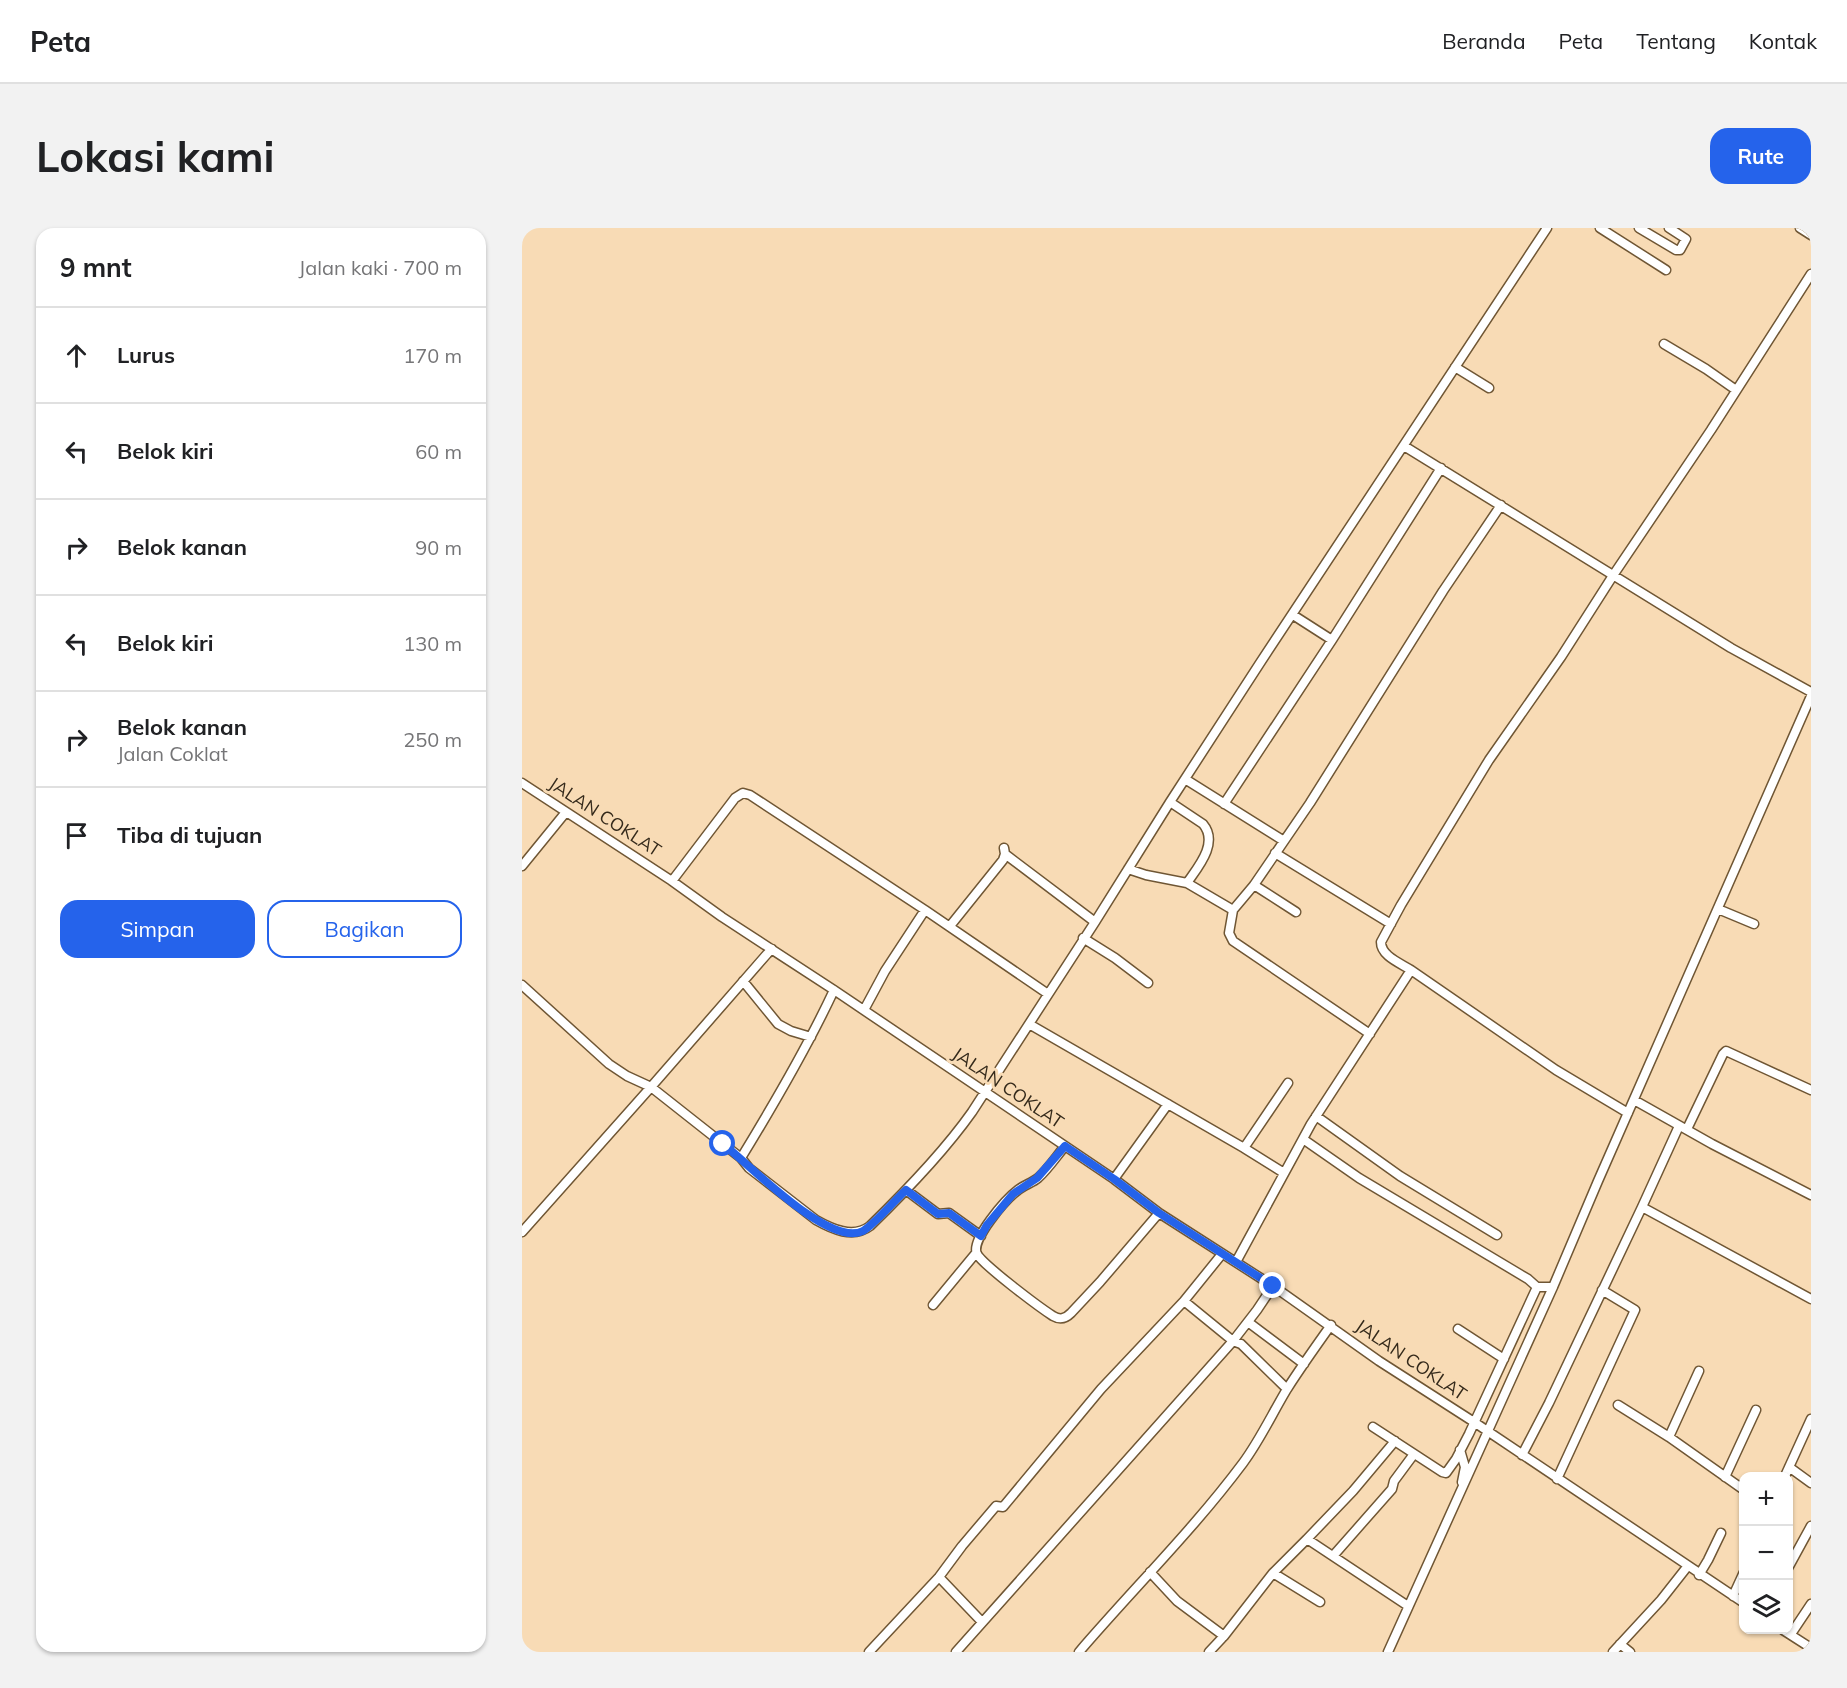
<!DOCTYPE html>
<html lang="id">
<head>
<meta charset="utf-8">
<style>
  body { margin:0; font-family:Mulish,sans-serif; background:#f2f2f2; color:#202124 }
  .controls { position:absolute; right:18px; bottom:18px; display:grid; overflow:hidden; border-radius:12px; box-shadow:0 2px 4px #0004 }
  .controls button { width:54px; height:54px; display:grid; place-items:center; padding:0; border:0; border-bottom:2px solid #e0e0e0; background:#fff; color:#202124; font:30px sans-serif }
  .stop { position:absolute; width:18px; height:18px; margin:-14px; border:4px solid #2563eb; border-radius:50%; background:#fff }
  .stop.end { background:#2563eb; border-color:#fff; box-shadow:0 2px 6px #0008 }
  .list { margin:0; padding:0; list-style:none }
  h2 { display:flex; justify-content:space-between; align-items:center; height:78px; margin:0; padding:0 24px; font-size:26px }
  h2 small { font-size:20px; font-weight:400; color:#757577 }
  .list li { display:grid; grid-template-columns:39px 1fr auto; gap:18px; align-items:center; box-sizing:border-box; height:96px; padding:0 24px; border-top:2px solid #e0e0e0 }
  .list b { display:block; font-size:22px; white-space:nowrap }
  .list p { margin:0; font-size:20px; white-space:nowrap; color:#757577 }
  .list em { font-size:20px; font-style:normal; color:#757577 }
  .actions { display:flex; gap:12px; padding:18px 24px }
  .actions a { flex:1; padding:14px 0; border:2px solid #2563eb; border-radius:18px; text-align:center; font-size:21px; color:#2563eb }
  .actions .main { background:#2563eb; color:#fff }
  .icon { flex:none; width:33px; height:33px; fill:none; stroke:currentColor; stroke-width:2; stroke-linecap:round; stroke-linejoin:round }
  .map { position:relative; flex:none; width:1289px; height:1424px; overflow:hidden; border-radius:18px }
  header { display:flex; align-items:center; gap:36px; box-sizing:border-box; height:84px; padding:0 30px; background:#fff; border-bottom:2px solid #e0e0e0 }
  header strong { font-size:28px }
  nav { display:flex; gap:33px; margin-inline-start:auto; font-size:21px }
  .intro { display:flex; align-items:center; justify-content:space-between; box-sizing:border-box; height:144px; padding:0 36px }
  h1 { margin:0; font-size:42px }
  .button { padding:15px 27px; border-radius:18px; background:#2563eb; color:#fff; font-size:21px; font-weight:700 }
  main { display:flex; gap:36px; padding:0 36px }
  aside { flex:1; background:#fff; border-radius:18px; box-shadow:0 2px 4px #0004 }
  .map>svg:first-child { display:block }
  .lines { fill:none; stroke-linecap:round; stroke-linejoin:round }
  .minor-casing { stroke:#6f5634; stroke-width:11 }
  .minor { stroke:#fff; stroke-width:8 }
  .route { stroke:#2563eb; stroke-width:8 }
  .labels { text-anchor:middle; stroke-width:6; stroke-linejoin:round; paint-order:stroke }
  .street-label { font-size:18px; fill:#352a1b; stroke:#f8dbb5 }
</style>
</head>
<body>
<header>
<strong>Peta</strong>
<nav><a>Beranda</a><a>Peta</a><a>Tentang</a><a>Kontak</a></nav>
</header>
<div class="intro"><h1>Lokasi kami</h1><a class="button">Rute</a></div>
<main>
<aside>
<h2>9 mnt<small>Jalan kaki · 700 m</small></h2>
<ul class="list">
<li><svg class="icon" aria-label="ahead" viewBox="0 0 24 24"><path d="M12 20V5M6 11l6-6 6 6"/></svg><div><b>Lurus</b></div><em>170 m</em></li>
<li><svg class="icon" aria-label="left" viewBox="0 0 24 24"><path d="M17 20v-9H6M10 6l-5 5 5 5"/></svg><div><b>Belok kiri</b></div><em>60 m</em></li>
<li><svg class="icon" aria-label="right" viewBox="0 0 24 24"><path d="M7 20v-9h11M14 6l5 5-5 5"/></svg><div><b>Belok kanan</b></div><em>90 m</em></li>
<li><svg class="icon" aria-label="left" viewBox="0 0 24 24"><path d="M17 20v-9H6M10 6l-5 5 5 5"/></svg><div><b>Belok kiri</b></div><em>130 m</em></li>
<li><svg class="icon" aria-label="right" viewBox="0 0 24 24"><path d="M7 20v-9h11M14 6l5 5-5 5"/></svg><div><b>Belok kanan</b><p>Jalan Coklat</p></div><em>250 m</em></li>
<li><svg class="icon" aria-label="arrive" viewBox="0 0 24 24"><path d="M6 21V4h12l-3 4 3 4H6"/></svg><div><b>Tiba di tujuan</b></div></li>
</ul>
<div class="actions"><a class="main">Simpan</a><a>Bagikan</a></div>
</aside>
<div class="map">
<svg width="1289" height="1424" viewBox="0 0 1289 1424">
  <rect width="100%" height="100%" fill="#f8dbb5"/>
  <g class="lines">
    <!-- minor casing -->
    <g class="minor-casing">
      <path id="minor" d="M1078 0 1144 42
        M1117 0 1154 22H1158L1164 11 1147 0
        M1278 0 1289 7
        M1142 116 1184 141 1214 162
        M933 139 967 160
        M882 218 1209 420 1289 464
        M771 387 810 412
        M663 551 762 613
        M0 555 150 653 200 689 312 762 592 951 637 985 751 1058 857 1133 952 1194 1222 1375
        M648 574 681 596C697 615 676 639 665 655
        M702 576 810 412 919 240
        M753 625 869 696
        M483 626 573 694
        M0 638 44 584
        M606 641 624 647 665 655 711 682
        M150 653 213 570 221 565 228 567 403 682
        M732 657 774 684
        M1196 681 1232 696
        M428 698 481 632 483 626 482 620
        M561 710 593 730 626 755
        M889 742 1034 842 1106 885
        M221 753 256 796 269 803 289 809
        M0 757 87 836 105 848 129 859 219 930C252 876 285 820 312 762
        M342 782 363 743 403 682 526 766
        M507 796 722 920 762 945
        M848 806 711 713 707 705 711 682 732 657 788 575 921 363 979 277
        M1112 872 1190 916 1289 967
        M794 888 878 948 975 1007
        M1165 901 1201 826 1204 823 1289 862
        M781 911 837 950 1006 1051 1015 1059
        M543 918C534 929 526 941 516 950 510 955 502 957 496 962 484 971 448 1012 455 1026 461 1037 517 1079 531 1088 538 1092 543 1091 549 1085L578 1054 637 985
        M722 920 766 855
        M219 930 227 940 294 992C310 1001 331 1011 348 998 384 963 421 925 450 884L573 694 648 574 738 435 1025 0
        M592 951 646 876
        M384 962 416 986 427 985 459 1008
        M1120 979 1289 1071
        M0 1004 129 859 245 726 250 721
        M714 1034 789 896 889 742C878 735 859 728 859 714L879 677 967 532 1039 429 1092 346 1189 202 1289 46
        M662 1073 711 1113 719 1116 765 1161
        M411 1077 454 1025
        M726 1094 782 1136
        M936 1101 982 1131
        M1096 1177 1147 1209 1222 1262
        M851 1199 920 1244 924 1245 934 1231 947 1206 1015 1059H1031
        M1147 1209 1177 1143
        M938 1222 943 1239 940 1254
        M1000 1227 1027 1175 1120 979 1157 898
        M1267 1239 1289 1255
        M1263 1248 1289 1191
        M1203 1249 1234 1182
        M1035 1251 1113 1082 1080 1062
        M785 1311 831 1263 873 1213
        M811 1328 870 1261 872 1253 892 1226
        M1266 1340 1289 1298
        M628 1344 655 1373 702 1408
        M751 1345 798 1374
        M1177 1347 1186 1332 1199 1305
        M417 1349 460 1394
        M1211 1368 1222 1344
        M1261 1402 1289 1420
        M1269 1406 1289 1376
        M1098 1416 1108 1424
        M347 1424 417 1349 440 1318 474 1278 481 1279 579 1161 662 1073 700 1026
        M434 1424 711 1113 735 1082 751 1058
        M557 1424C611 1361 671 1302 721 1235 738 1212 750 1186 765 1161 779 1139 794 1118 809 1097
        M687 1424 702 1408 751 1345 785 1311 886 1378
        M866 1424 1031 1059 1076 953 1289 468
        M1091 1424 1139 1372 1165 1339"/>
    </g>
    <!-- minor -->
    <use href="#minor" class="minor"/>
  </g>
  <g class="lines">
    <!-- route -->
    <path class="route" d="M201 916C227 936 307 1020 341 1003 352 997 373 972 384 962L416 986 427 985 459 1008 465 997 491 966 515 950 543 918 592 951 637 985 751 1058"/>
  </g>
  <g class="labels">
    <!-- street labels -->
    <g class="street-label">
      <text transform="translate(83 589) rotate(33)" y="6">JALAN COKLAT</text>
      <text transform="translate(486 860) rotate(34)" y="6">JALAN COKLAT</text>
      <text transform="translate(889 1132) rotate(34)" y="6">JALAN COKLAT</text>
    </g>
  </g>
</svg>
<div class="controls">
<button>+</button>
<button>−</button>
<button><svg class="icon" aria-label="layers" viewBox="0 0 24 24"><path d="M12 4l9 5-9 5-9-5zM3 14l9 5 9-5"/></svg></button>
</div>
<div class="stop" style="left:201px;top:916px"></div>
<div class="stop end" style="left:751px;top:1058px"></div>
</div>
</main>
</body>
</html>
